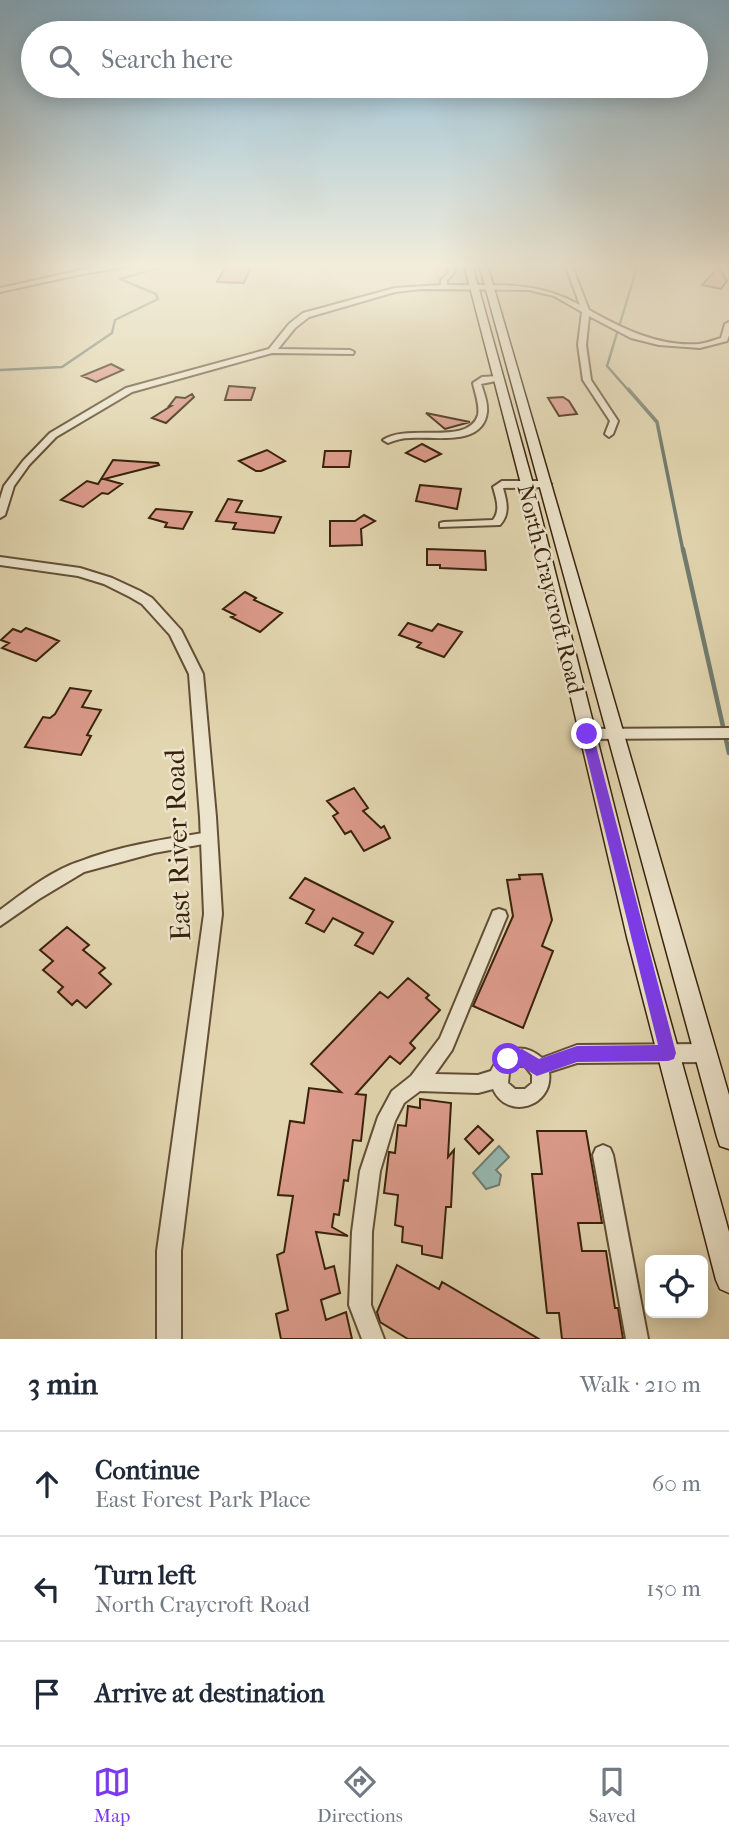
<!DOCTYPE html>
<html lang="en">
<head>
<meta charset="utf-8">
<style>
  body { margin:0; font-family:"IM FELL French Canon",serif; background:#f6f6f7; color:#1f2937 }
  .controls { position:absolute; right:21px; bottom:21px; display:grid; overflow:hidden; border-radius:10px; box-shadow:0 4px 18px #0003 }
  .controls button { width:63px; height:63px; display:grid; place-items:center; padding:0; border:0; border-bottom:2px solid #e0e1e3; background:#fff; color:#1f2937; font:35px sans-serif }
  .stop { position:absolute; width:21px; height:21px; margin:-16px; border:5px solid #7c3aed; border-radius:50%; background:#fff }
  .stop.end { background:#7c3aed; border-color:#fff; box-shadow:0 2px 7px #0008 }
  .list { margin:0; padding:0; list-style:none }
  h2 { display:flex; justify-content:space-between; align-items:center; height:91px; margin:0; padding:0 28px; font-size:30px }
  h2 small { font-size:23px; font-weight:400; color:#747a83 }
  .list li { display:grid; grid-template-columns:46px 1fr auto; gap:21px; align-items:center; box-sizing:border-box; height:105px; padding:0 28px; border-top:2px solid #e0e1e3 }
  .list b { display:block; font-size:26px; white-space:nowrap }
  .list p { margin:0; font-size:23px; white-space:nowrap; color:#747a83 }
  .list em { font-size:23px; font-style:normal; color:#747a83 }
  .icon { flex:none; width:38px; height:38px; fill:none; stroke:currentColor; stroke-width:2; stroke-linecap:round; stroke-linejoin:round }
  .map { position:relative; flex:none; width:729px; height:1339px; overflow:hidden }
  .search { position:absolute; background:#fff; box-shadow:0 4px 18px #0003; left:21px; right:21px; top:21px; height:77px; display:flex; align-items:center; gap:18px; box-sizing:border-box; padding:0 24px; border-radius:38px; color:#747a83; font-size:26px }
  .sheet { height:406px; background:#fff }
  nav { display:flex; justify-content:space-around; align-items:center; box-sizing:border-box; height:98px; border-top:2px solid #e0e1e3; background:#fff; font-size:19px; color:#747a83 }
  nav a { display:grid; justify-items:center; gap:4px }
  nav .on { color:#7c3aed }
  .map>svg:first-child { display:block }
  .water { fill:#96b8b1; stroke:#717c6f; stroke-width:2 }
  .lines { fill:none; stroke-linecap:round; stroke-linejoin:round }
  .stream-far2 { stroke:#717c6f; stroke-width:2.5 }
  .stream-far1 { stroke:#717c6f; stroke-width:3.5 }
  .stream { stroke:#717c6f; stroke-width:4.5 }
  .building { fill:#db9a8a; stroke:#39220c; stroke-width:2 }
  .minor-casing { stroke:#634f35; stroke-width:4 }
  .tertiary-casing { stroke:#634f35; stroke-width:4 }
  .secondary-casing { stroke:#39220c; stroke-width:3 }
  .minor { fill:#ece4cc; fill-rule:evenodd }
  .tertiary { fill:#ece4cc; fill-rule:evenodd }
  .secondary { fill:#ece4cc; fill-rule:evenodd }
  .route { fill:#7c3aed }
  .labels { text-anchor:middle; stroke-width:5; stroke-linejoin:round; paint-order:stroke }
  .street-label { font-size:23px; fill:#39220c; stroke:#ece4cc }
  .near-street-label { font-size:28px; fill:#39220c; stroke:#ece4cc }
</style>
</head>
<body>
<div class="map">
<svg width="729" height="1339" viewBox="0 0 729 1339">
  <rect width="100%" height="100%" fill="#e2d6b0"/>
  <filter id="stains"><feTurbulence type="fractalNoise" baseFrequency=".00286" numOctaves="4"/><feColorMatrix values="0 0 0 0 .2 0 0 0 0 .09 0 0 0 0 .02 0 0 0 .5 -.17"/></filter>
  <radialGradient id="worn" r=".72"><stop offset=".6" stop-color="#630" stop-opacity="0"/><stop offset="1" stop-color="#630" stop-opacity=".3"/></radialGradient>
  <!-- water -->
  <path class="water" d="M499 1146 509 1157 496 1170 501 1175 499 1185 486 1189 473 1173Z"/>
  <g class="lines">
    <!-- stream-far2 -->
    <path class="stream-far2" d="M168 265 171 264
      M0 370 62 367 112 333 115 320 158 299 156 294 120 279 158 268
      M629 391 607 366 638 264"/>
    <!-- stream-far1 -->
    <path class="stream-far1" d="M628 389 657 422 683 551"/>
    <!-- stream -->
    <path class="stream" d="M683 549 729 753"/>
  </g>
  <!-- building -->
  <path class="building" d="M227 264H252L244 283 217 282Z
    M719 267 727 281 721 289 702 285Z
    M111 364 123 370 96 382 82 376Z
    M229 386 255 388 251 400H225Z
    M192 394 194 397 166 423 152 418 171 406H169L176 397 185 398Z
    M563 397 569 401 577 414 559 416 548 398Z
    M426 413 470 422 445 429Z
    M422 444 441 454 425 462 406 453Z
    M267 450 285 461 261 471H256L239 461Z
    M325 451H351L349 467H323Z
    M113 460 158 463 159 465 104 479 122 484 108 494 102 493 83 507 61 500 87 481 98 484Z
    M420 485 461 489 457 509 416 501Z
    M228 499 242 501 236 512 281 517 274 533 233 529 236 523 216 521Z
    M156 509 192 512 183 529 165 527 167 523 149 518Z
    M364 515 375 521 361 529 362 545 330 546V521H355Z
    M427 549 485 551 486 570 440 568V565H427Z
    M245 592 256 598 254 600 282 613 260 632 231 617 235 615 223 609Z
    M408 623 432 631 438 624 462 632 444 657 417 647 421 643 399 635Z
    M26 628 52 638 59 641 36 661 2 648 9 643 1 640 13 629 21 632Z
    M70 688 91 691 82 707 101 710 87 735 91 736 81 755 25 747 43 717 50 718 55 714Z
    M354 788 368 808 363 811 381 828 384 826 390 838 364 851 351 831 345 834 333 816 338 813 327 801Z
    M542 874 552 920 542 946 553 951 523 1028 473 1006 513 916 507 880 520 879 519 875Z
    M305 878 393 922 373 954 355 945 363 933 333 918 324 932 306 923 314 910 290 898Z
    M67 927 89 945 83 950 105 968 99 973 111 984 86 1008 77 1000 72 1005 58 992 63 987 43 970 53 961 40 950Z
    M408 978 429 995 426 998 440 1010 410 1043 415 1048 400 1064 390 1056 356 1094 366 1095 361 1141 353 1140 348 1181 344 1180 339 1215 334 1214 332 1227 348 1236 316 1232 325 1269 334 1266 340 1293 321 1300 326 1320 346 1312 352 1339H281L276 1314 288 1310 277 1255 284 1252 293 1196 278 1195 290 1121 304 1123 309 1088 341 1092 311 1064 380 992 388 998Z
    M420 1099 451 1103 448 1157 454 1150 451 1207H446L442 1258 422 1254V1246L402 1242 403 1227 395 1225 398 1195 384 1193 389 1152 395 1153 398 1125 406 1126 408 1106 420 1108Z
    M478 1126 493 1140 479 1154 465 1139Z
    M537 1131H586L602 1223H578L582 1251H606L615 1308H618L623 1339H562L559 1313H547L532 1174H542Z
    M397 1265 439 1289 442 1282 539 1339H408L380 1322 377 1312Z"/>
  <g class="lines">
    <!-- minor casing -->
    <g class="minor-casing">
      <path id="minor" d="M126 264H142L82 274 0 292V288L82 270Z
        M448 264H454L455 272 447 280V285C498 286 534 280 580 305L565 264H571L589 310C623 329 659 347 699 344 706 343 714 340 721 338L725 324 729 322V335L727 341 700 348 659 345 631 338 589 316 586 345 591 380 618 421 613 434 609 437 605 434 610 421 583 380 578 345 582 312 554 296 529 290 421 289 395 292 309 317 295 328 278 349 350 350 354 352 353 354 272 353 132 392 56 437 29 465 14 486 5 515 0 518V499L4 486 23 461 50 433 126 388 269 349 289 324 303 313 395 288 441 285V280L449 272Z
        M498 376H501V380L481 384C484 393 488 403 487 412 483 447 434 436 410 438 402 438 395 440 388 443L383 440C407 423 469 446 478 415 480 405 475 393 473 383L482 377Z
        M502 481H546L551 484 546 487 503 488C507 502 510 514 500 525L440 527V523L444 522 493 520C501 510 496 498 493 487Z
        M729 728V738L587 739 582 737 580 734 582 731 587 729Z
        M209 832 214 834 216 838 214 842 154 853 84 872 39 899 0 926V910C23 893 51 871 78 862 119 846 165 839 209 832Z
        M499 909 505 911 507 916 452 1050 435 1074 478 1075 491 1071C501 1048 522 1041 542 1058L577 1045 705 1044 711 1047 714 1053 711 1059 705 1062 577 1063 549 1072C554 1107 507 1121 493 1089L478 1093 420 1091 404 1103 395 1121 380 1171 372 1232 371 1305 384 1339H362L349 1305 352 1232 360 1171 378 1117 392 1091 411 1076 440 1038 491 916 493 911ZM515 1066H525L532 1075V1083L525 1089H515L508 1083 509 1073Z
        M603 1145 610 1148 613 1155 648 1339H626L593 1155 596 1148Z"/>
    </g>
    <!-- tertiary casing -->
    <g class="tertiary-casing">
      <path id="tertiary" d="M0 557 80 568 112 578 140 591 152 598 181 630 203 674 216 817 222 914 181 1251V1339H157V1251L204 914 200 817 189 674 170 635 142 604 130 597 104 584 78 576 0 565Z"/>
    </g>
    <!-- secondary casing -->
    <g class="secondary-casing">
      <path id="secondary" d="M464 264H472L533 484 647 937 729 1232V1293L720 1289 716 1280 627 937 521 484Z
        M479 264H487L729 1095V1149L720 1146 717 1137Z"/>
    </g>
    <!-- minor -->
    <use href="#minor" class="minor"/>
    <!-- tertiary -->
    <use href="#tertiary" class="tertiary"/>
    <!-- secondary -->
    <use href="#secondary" class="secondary"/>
  </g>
  <!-- sky -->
  <linearGradient id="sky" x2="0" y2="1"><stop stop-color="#87b6d2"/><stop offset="0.59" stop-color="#f2eddb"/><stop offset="1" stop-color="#f2eddb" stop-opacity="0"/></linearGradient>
  <rect width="729" height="451" fill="url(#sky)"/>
  <!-- route -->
  <path class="route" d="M587 730 593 734 676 1053 674 1059 668 1061 577 1062 537 1076 520 1066 503 1065 500 1059 503 1053 522 1049 539 1059 577 1046 658 1045 581 734Z"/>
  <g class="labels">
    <!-- street labels -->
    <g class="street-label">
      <text transform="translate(551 589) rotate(76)" y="8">North Craycroft Road</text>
    </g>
    <!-- near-street labels -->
    <g class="near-street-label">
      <text transform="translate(177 845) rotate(-92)" y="10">East River Road</text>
    </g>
  </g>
  <rect width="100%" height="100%" filter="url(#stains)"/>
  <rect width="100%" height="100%" fill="url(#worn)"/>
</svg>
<div class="controls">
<button><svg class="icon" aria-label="locate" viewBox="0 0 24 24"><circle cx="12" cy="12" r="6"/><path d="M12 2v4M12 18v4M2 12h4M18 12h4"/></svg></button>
</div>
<div class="stop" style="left:508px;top:1059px"></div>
<div class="stop end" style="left:587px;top:734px"></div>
<div class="search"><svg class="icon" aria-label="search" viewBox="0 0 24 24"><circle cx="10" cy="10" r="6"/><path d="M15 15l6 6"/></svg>Search here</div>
</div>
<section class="sheet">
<h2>3 min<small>Walk · 210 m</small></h2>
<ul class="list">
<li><svg class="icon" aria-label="ahead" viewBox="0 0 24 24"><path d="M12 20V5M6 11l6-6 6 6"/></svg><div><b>Continue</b><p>East Forest Park Place</p></div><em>60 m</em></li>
<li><svg class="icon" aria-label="left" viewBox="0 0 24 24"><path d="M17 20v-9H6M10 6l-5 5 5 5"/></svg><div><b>Turn left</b><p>North Craycroft Road</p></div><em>150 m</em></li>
<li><svg class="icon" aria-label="arrive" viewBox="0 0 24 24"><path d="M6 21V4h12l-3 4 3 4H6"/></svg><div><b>Arrive at destination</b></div></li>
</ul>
</section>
<nav>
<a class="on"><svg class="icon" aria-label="map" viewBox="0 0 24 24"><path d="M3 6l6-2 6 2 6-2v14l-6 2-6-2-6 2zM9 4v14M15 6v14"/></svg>Map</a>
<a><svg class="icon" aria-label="directions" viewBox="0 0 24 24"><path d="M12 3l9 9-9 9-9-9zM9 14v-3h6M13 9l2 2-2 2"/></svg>Directions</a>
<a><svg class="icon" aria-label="saved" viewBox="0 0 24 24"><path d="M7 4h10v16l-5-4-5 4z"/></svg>Saved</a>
</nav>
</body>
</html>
